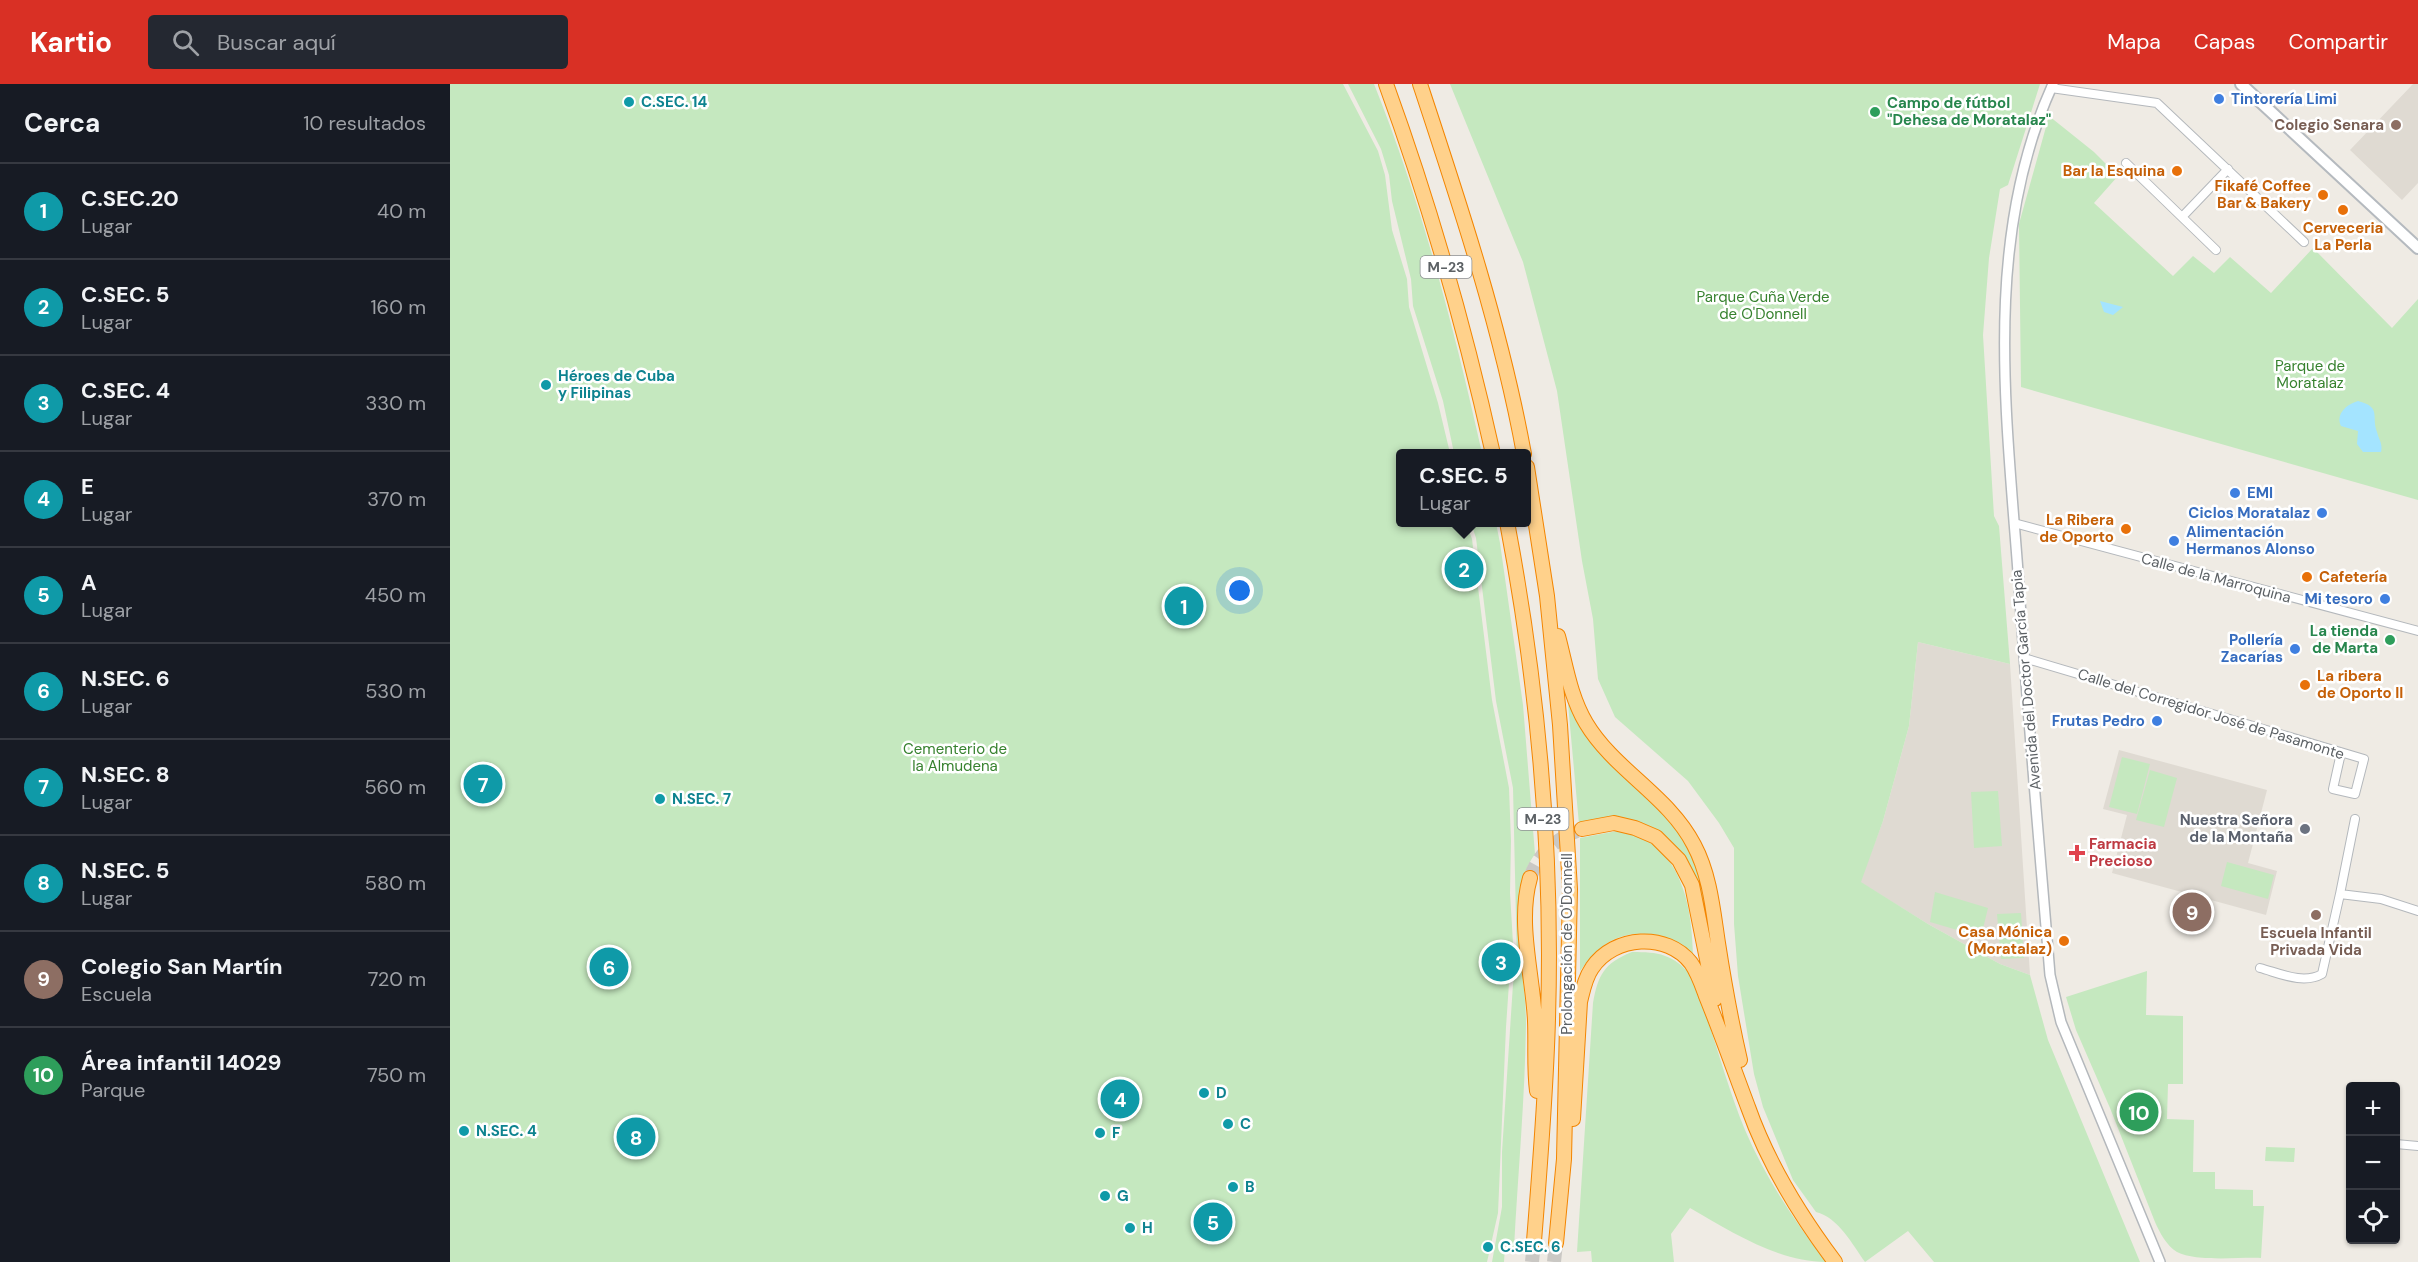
<!DOCTYPE html>
<html lang="es">
<head>
<meta charset="utf-8">
<style>
  body { margin:0; font-family:"DM Sans",sans-serif; background:#242831; color:#f1f3f6 }
  .controls { position:absolute; right:18px; bottom:18px; display:grid; overflow:hidden; border-radius:6px; box-shadow:0 2px 4px #0004 }
  .controls button { width:54px; height:54px; display:grid; place-items:center; padding:0; border:0; border-bottom:2px solid #363941; background:#171b24; color:#f1f3f6; font:30px sans-serif }
  .you { position:absolute; left:790px; top:507px; width:21px; height:21px; margin:-15px; border:4px solid #fff; border-radius:50%; background:#1a73e8; box-shadow:0 0 0 9px #1a73e833 }
  .badge { display:grid; place-items:center; width:39px; height:39px; border-radius:50%; background:#d93025; color:#fff; font-size:20px; font-weight:700 }
  .pin { position:absolute; translate:-50% -50%; border:3px solid #fff; box-shadow:0 2px 6px #0006 }
  .popup { position:absolute; left:946px; top:365px; width:135px; height:78px; box-sizing:border-box; display:grid; place-content:center; border-radius:6px; background:#171b24; filter:drop-shadow(0 2px 4px #0005); font-size:20px; white-space:nowrap; color:#9ea1a6 }
  .popup b { font-size:22px; color:#f1f3f6 }
  .popup::after { content:''; position:absolute; left:50%; top:100%; margin-left:-12px; border:12px solid transparent; border-top-color:#171b24 }
  .list { margin:0; padding:0; list-style:none }
  h2 { display:flex; justify-content:space-between; align-items:center; height:78px; margin:0; padding:0 24px; font-size:26px }
  h2 small { font-size:20px; font-weight:400; color:#9ea1a6 }
  .list li { display:grid; grid-template-columns:39px 1fr auto; gap:18px; align-items:center; box-sizing:border-box; height:96px; padding:0 24px; border-top:2px solid #363941 }
  .list b { display:block; font-size:22px; white-space:nowrap }
  .list p { margin:0; font-size:20px; white-space:nowrap; color:#9ea1a6 }
  .list em { font-size:20px; font-style:normal; color:#9ea1a6 }
  .icon { flex:none; width:33px; height:33px; fill:none; stroke:currentColor; stroke-width:2; stroke-linecap:round; stroke-linejoin:round }
  .map { position:relative; flex:none; width:1968px; height:1178px; overflow:hidden }
  header { display:flex; align-items:center; gap:36px; box-sizing:border-box; height:84px; padding:0 30px; background:#d93025; color:#fff }
  header strong { font-size:28px }
  nav { display:flex; gap:33px; margin-inline-start:auto; font-size:21px }
  .search { width:420px; height:54px; background:#242831; display:flex; align-items:center; gap:15px; box-sizing:border-box; padding:0 21px; border-radius:6px; color:#9ea1a6; font-size:22px }
  main { display:flex }
  aside { flex:1; background:#171b24 }
  .map>svg:first-child { display:block }
  .education { fill:#dfdad2 }
  .green { fill:#c5e8bf }
  .water { fill:#a4e4ff }
  .lines { fill:none; stroke-linecap:round; stroke-linejoin:round }
  .motorway-tunnel { stroke:#cac8c4; stroke-width:14; stroke-dasharray:14 7; stroke-linecap:butt }
  .minor-casing { stroke:#b4b8bc; stroke-width:10 }
  .tertiary-casing { stroke:#b4b8bc; stroke-width:12 }
  .secondary-casing { stroke:#b5babf; stroke-width:14 }
  .motorway-casing { stroke:#f38500; stroke-width:16 }
  .minor { stroke:#fff; stroke-width:8 }
  .tertiary { stroke:#fff; stroke-width:9 }
  .secondary { stroke:#fff; stroke-width:10 }
  .motorway { stroke:#ffd18b; stroke-width:14 }
  .shop-dot { fill:#3f7fe0; stroke:#fff; stroke-width:2 }
  .culture-dot { fill:#0f9aa8; stroke:#fff; stroke-width:2 }
  .leisure-dot { fill:#2e9e5b; stroke:#fff; stroke-width:2 }
  .education-dot { fill:#8d6e63; stroke:#fff; stroke-width:2 }
  .food-dot { fill:#e8710a; stroke:#fff; stroke-width:2 }
  .worship-dot { fill:#6b7280; stroke:#fff; stroke-width:2 }
  .health-dot { fill:#e0444e; stroke:#fff; stroke-width:2 }
  .labels { text-anchor:middle; stroke-width:5; stroke-linejoin:round; paint-order:stroke }
  .shield { fill:#fff; stroke:#8d9093; stroke-width:1.5 }
  .shield-label { font-size:14px; font-weight:bold; fill:#5c6165 }
  .shop-label { font-size:15px; font-weight:bold; fill:#366cbe; stroke:#fff; text-anchor:end }
  .culture-label { font-size:15px; font-weight:bold; fill:#0d838f; stroke:#fff; text-anchor:start }
  .leisure-label { font-size:15px; font-weight:bold; fill:#27864d; stroke:#fff; text-anchor:start }
  .education-label { font-size:15px; font-weight:bold; fill:#785e54; stroke:#fff; text-anchor:end }
  .food-label { font-size:15px; font-weight:bold; fill:#c56008; stroke:#fff; text-anchor:end }
  .park-label { font-size:15px; fill:#37822f; stroke:#fff }
  .street-label { font-size:15px; fill:#5c6165; stroke:#fff }
  .worship-label { font-size:15px; font-weight:bold; fill:#5b616d; stroke:#fff; text-anchor:end }
  .health-label { font-size:15px; font-weight:bold; fill:#be3a42; stroke:#fff; text-anchor:start }
</style>
</head>
<body>
<header>
<strong>Kartio</strong>
<div class="search"><svg class="icon" aria-label="search" viewBox="0 0 24 24"><circle cx="10" cy="10" r="6"/><path d="M15 15l6 6"/></svg>Buscar aquí</div>
<nav><a>Mapa</a><a>Capas</a><a>Compartir</a></nav>
</header>
<main>
<aside>
<h2>Cerca<small>10 resultados</small></h2>
<ul class="list">
<li><span class="badge" style="background:#0f9aa8">1</span><div><b>C.SEC.20</b><p>Lugar</p></div><em>40 m</em></li>
<li><span class="badge" style="background:#0f9aa8">2</span><div><b>C.SEC. 5</b><p>Lugar</p></div><em>160 m</em></li>
<li><span class="badge" style="background:#0f9aa8">3</span><div><b>C.SEC. 4</b><p>Lugar</p></div><em>330 m</em></li>
<li><span class="badge" style="background:#0f9aa8">4</span><div><b>E</b><p>Lugar</p></div><em>370 m</em></li>
<li><span class="badge" style="background:#0f9aa8">5</span><div><b>A</b><p>Lugar</p></div><em>450 m</em></li>
<li><span class="badge" style="background:#0f9aa8">6</span><div><b>N.SEC. 6</b><p>Lugar</p></div><em>530 m</em></li>
<li><span class="badge" style="background:#0f9aa8">7</span><div><b>N.SEC. 8</b><p>Lugar</p></div><em>560 m</em></li>
<li><span class="badge" style="background:#0f9aa8">8</span><div><b>N.SEC. 5</b><p>Lugar</p></div><em>580 m</em></li>
<li><span class="badge" style="background:#8d6e63">9</span><div><b>Colegio San Martín</b><p>Escuela</p></div><em>720 m</em></li>
<li><span class="badge" style="background:#2e9e5b">10</span><div><b>Área infantil 14029</b><p>Parque</p></div><em>750 m</em></li>
</ul>
</aside>
<div class="map">
<svg width="1968" height="1178" viewBox="0 0 1968 1178">
  <rect width="100%" height="100%" fill="#efebe4"/>
  <!-- education -->
  <path class="education" d="M1963 0H1968V99L1952 116 1900 66Z
    M1468 558 1560 580 1580 891 1550 880 1478 840 1410 798 1433 737 1459 642Z
    M1669 666 1817 706 1798 779 1827 787 1816 831 1662 789 1677 731 1653 725Z"/>
  <!-- green -->
  <path class="green" d="M0 0H893L928 67 935 91 942 146 957 195 959 223 988 319 1000 369 951 370V438L1016 439 1022 455 1042 616 1059 704 1061 757 1060 809 1064 876 1059 899 1056 943 1048 1129 1037 1178H0Z
    M898 0H924C972 120 1004 244 1032 369H1004L993 317 963 222 961 195 942 117 939 91 931 65Z
    M1000 0H1590L1558 101 1550 105 1539 174 1533 251 1544 432 1549 442 1560 580 1468 558 1459 642 1433 737 1411 798 1478 840 1550 880 1580 891 1598 956 1690 1178H1484L1458 1147 1415 1178C1403 1161 1388 1133 1366 1128L1343 1096 1313 1023 1304 990 1288 892 1284 840V764L1269 739 1238 697 1165 633 1148 595 1143 535 1132 477 1107 307 1073 178Z
    M1599 32 1644 68 1668 92 1644 119 1723 192 1743 172 1764 189 1780 173 1821 209 1863 164 1942 244 1968 215V416L1571 303 1569 140Z
    M1021 439H1046L1050 459 1073 621 1085 770C1075 784 1070 799 1069 817 1066 858 1076 898 1076 940 1075 1014 1068 1089 1064 1164L1055 1163 1054 1178H1042L1052 1123V1068L1063 900 1067 877 1063 704 1046 617 1026 454Z
    M1118 620C1132 644 1146 666 1167 686 1188 706 1212 723 1229 747 1260 789 1263 858 1272 910L1230 769C1202 734 1171 727 1129 740Z
    M1672 673 1700 680 1687 730 1659 723Z
    M1700 686 1727 694 1714 743 1686 736Z
    M1548 707 1552 762 1524 764 1521 708Z
    M1167 747C1174 749 1183 751 1190 753 1234 773 1242 828 1243 871 1219 848 1179 841 1152 863 1143 870 1136 879 1130 887V754Z
    M1777 778 1824 791 1818 815 1771 802Z
    M1485 808 1538 824 1531 853 1480 838Z
    M1571 829 1574 874 1551 875 1547 830Z
    M1182 868C1209 868 1222 870 1241 891 1262 941 1274 995 1295 1046 1316 1095 1344 1136 1376 1178 1328 1178 1280 1147 1240 1124L1221 1150 1224 1178H1142L1141 1167 1127 1168 1143 919C1148 891 1154 879 1182 868Z
    M1697 887 1696 931 1733 932V1000H1718L1717 1035 1744 1036 1743 1088H1765V1105L1803 1106V1122H1814L1811 1174C1789 1173 1746 1178 1727 1168 1716 1161 1710 1149 1705 1138L1660 1024 1626 946 1616 913Z
    M1816 1063 1845 1064 1844 1078 1815 1077Z"/>
  <!-- water -->
  <path class="water" d="M1650 217 1673 223 1663 231 1654 228Z
    M1908 317C1932 323 1921 332 1927 348 1929 356 1933 360 1931 368H1913L1907 360 1908 347 1891 342C1885 330 1897 320 1908 317Z"/>
  <g class="lines">
    <!-- motorway-tunnel -->
    <path class="motorway-tunnel" d="M1080 794C1088 771 1104 756 1127 747
      M1082 1178 1084 1157
      M1104 1178 1106 1159"/>
    <!-- minor casing -->
    <g class="minor-casing">
      <path id="minor" d="M1601 4 1707 19 1854 158
        M1676 79 1766 166
        M1732 133 1778 85
        M1564 439 1968 547
        M1574 574 1914 675 1905 710 1883 705 1891 669
        M1905 735 1890 810 1931 815 1968 827
        M1810 884C1829 889 1853 901 1872 890L1890 810
        M1946 1060 1968 1062"/>
    </g>
    <!-- tertiary casing -->
    <g class="tertiary-casing">
      <path id="tertiary" d="M1603 0C1533 153 1556 326 1568 488 1577 623 1589 757 1600 891L1611 938 1710 1178"/>
    </g>
    <!-- secondary casing -->
    <g class="secondary-casing">
      <path id="secondary" d="M1791 0 1968 164"/>
    </g>
    <!-- motorway casing -->
    <g class="motorway-casing">
      <path id="motorway" d="M936 0C980 121 1015 244 1043 370
        M970 0C1010 121 1051 244 1074 370
        M1077 383 1097 512 1110 641 1120 805 1114 1075 1106 1159
        M1057 438C1088 601 1103 770 1098 935 1096 1009 1090 1083 1084 1157
        M1108 552C1116 582 1120 612 1136 639 1164 686 1219 712 1244 761 1260 791 1263 826 1268 859 1274 898 1281 937 1290 976
        M1132 745 1164 739 1185 744 1206 753 1229 776 1242 801 1265 915
        M1080 794C1067 839 1083 891 1085 937 1086 960 1084 984 1087 1007
        M1123 1035 1130 918C1133 906 1135 894 1142 884 1164 851 1217 848 1241 879 1248 889 1252 901 1256 912 1271 949 1284 986 1298 1023 1318 1080 1349 1130 1385 1178"/>
    </g>
    <!-- minor -->
    <use href="#minor" class="minor"/>
    <!-- tertiary -->
    <use href="#tertiary" class="tertiary"/>
    <!-- secondary -->
    <use href="#secondary" class="secondary"/>
    <!-- motorway -->
    <use href="#motorway" class="motorway"/>
  </g>
  <!-- markers -->
  <g class="shop-dot">
    <circle cx="1769" cy="15" r="6"/>
    <circle cx="1785" cy="409" r="6"/>
    <circle cx="1872" cy="429" r="6"/>
    <circle cx="1724" cy="457" r="6"/>
    <circle cx="1935" cy="515" r="6"/>
    <circle cx="1845" cy="565" r="6"/>
    <circle cx="1707" cy="637" r="6"/>
  </g>
  <g class="culture-dot">
    <circle cx="179" cy="18" r="6"/>
    <circle cx="96" cy="301" r="6"/>
    <circle cx="210" cy="715" r="6"/>
    <circle cx="754" cy="1009" r="6"/>
    <circle cx="778" cy="1040" r="6"/>
    <circle cx="14" cy="1047" r="6"/>
    <circle cx="650" cy="1049" r="6"/>
    <circle cx="783" cy="1103" r="6"/>
    <circle cx="655" cy="1112" r="6"/>
    <circle cx="680" cy="1144" r="6"/>
    <circle cx="1038" cy="1163" r="6"/>
  </g>
  <g class="leisure-dot">
    <circle cx="1425" cy="28" r="6"/>
    <circle cx="1940" cy="556" r="6"/>
  </g>
  <g class="education-dot">
    <circle cx="1946" cy="41" r="6"/>
    <circle cx="1866" cy="831" r="6"/>
  </g>
  <g class="food-dot">
    <circle cx="1727" cy="87" r="6"/>
    <circle cx="1873" cy="111" r="6"/>
    <circle cx="1893" cy="126" r="6"/>
    <circle cx="1676" cy="445" r="6"/>
    <circle cx="1857" cy="493" r="6"/>
    <circle cx="1855" cy="601" r="6"/>
    <circle cx="1614" cy="857" r="6"/>
  </g>
  <circle class="worship-dot" cx="1855" cy="745" r="6"/>
  <path class="health-dot" d="M1624 760h6v6h6v6h-6v6h-6v-6h-6v-6h6z"/>
  <g class="labels">
    <!-- shield labels -->
    <g class="shield">
      <rect x="970.5" y="172" width="51" height="22" rx="4.5"/>
      <rect x="1067.5" y="724" width="51" height="22" rx="4.5"/>
    </g>
    <g class="shield-label">
      <text x="996" y="188">M-23</text>
      <text x="1093" y="740">M-23</text>
    </g>
    <!-- shop labels -->
    <g class="shop-label">
      <text x="1781" y="20" text-anchor="start">Tintorería Limi</text>
      <text x="1797" y="414" text-anchor="start">EMI</text>
      <text x="1860" y="434">Ciclos Moratalaz</text>
      <text x="1736" y="453" text-anchor="start">Alimentación<tspan x="1736" dy="17">Hermanos Alonso</tspan></text>
      <text x="1923" y="520">Mi tesoro</text>
      <text x="1833" y="561">Pollería<tspan x="1833" dy="17">Zacarías</tspan></text>
      <text x="1695" y="642">Frutas Pedro</text>
    </g>
    <!-- culture labels -->
    <g class="culture-label">
      <text x="191" y="23">C.SEC. 14</text>
      <text x="108" y="297">Héroes de Cuba<tspan x="108" dy="17">y Filipinas</tspan></text>
      <text x="222" y="720">N.SEC. 7</text>
      <text x="766" y="1014">D</text>
      <text x="790" y="1045">C</text>
      <text x="26" y="1052">N.SEC. 4</text>
      <text x="662" y="1054">F</text>
      <text x="795" y="1108">B</text>
      <text x="667" y="1117">G</text>
      <text x="692" y="1149">H</text>
      <text x="1050" y="1168">C.SEC. 6</text>
    </g>
    <!-- leisure labels -->
    <g class="leisure-label">
      <text x="1437" y="24">Campo de fútbol<tspan x="1437" dy="17">"Dehesa de Moratalaz"</tspan></text>
      <text x="1928" y="552" text-anchor="end">La tienda<tspan x="1928" dy="17">de Marta</tspan></text>
    </g>
    <!-- education labels -->
    <g class="education-label">
      <text x="1934" y="46">Colegio Senara</text>
      <text x="1866" y="854" text-anchor="middle">Escuela Infantil<tspan x="1866" dy="17">Privada Vida</tspan></text>
    </g>
    <!-- food labels -->
    <g class="food-label">
      <text x="1715" y="92">Bar la Esquina</text>
      <text x="1861" y="107">Fikafé Coffee<tspan x="1861" dy="17">Bar &amp; Bakery</tspan></text>
      <text x="1893" y="149" text-anchor="middle">Cerveceria<tspan x="1893" dy="17">La Perla</tspan></text>
      <text x="1664" y="441">La Ribera<tspan x="1664" dy="17">de Oporto</tspan></text>
      <text x="1869" y="498" text-anchor="start">Cafetería</text>
      <text x="1867" y="597" text-anchor="start">La ribera<tspan x="1867" dy="17">de Oporto II</tspan></text>
      <text x="1602" y="853">Casa Mónica<tspan x="1602" dy="17">(Moratalaz)</tspan></text>
    </g>
    <!-- park labels -->
    <g class="park-label">
      <text x="1313" y="218">Parque Cuña Verde<tspan x="1313" dy="17">de O'Donnell</tspan></text>
      <text x="1860" y="287">Parque de<tspan x="1860" dy="17">Moratalaz</tspan></text>
      <text x="505" y="670">Cementerio de<tspan x="505" dy="17">la Almudena</tspan></text>
    </g>
    <!-- street labels -->
    <g class="street-label">
      <text transform="translate(1766 494) rotate(15)" y="5">Calle de la Marroquina</text>
      <text transform="translate(1576 596) rotate(-95)" y="5">Avenida del Doctor García Tapia</text>
      <text transform="translate(1761 630) rotate(17)" y="5">Calle del Corregidor José de Pasamonte</text>
      <text transform="translate(1117 860) rotate(-90)" y="5">Prolongación de O'Donnell</text>
    </g>
    <!-- worship labels -->
    <g class="worship-label">
      <text x="1843" y="741">Nuestra Señora<tspan x="1843" dy="17">de la Montaña</tspan></text>
    </g>
    <!-- health labels -->
    <g class="health-label">
      <text x="1639" y="765">Farmacia<tspan x="1639" dy="17">Precioso</tspan></text>
    </g>
  </g>
</svg>
<div class="controls">
<button>+</button>
<button>−</button>
<button><svg class="icon" aria-label="locate" viewBox="0 0 24 24"><circle cx="12" cy="12" r="6"/><path d="M12 2v4M12 18v4M2 12h4M18 12h4"/></svg></button>
</div>
<div class="you"></div>
<div class="pin badge" style="left:734px;top:522px;background:#0f9aa8">1</div>
<div class="pin badge" style="left:1014px;top:485px;background:#0f9aa8">2</div>
<div class="popup"><b>C.SEC. 5</b>Lugar</div>
<div class="pin badge" style="left:1051px;top:878px;background:#0f9aa8">3</div>
<div class="pin badge" style="left:670px;top:1015px;background:#0f9aa8">4</div>
<div class="pin badge" style="left:763px;top:1138px;background:#0f9aa8">5</div>
<div class="pin badge" style="left:159px;top:883px;background:#0f9aa8">6</div>
<div class="pin badge" style="left:33px;top:700px;background:#0f9aa8">7</div>
<div class="pin badge" style="left:186px;top:1053px;background:#0f9aa8">8</div>
<div class="pin badge" style="left:1742px;top:828px;background:#8d6e63">9</div>
<div class="pin badge" style="left:1689px;top:1028px;background:#2e9e5b">10</div>
</div>
</main>
</body>
</html>
